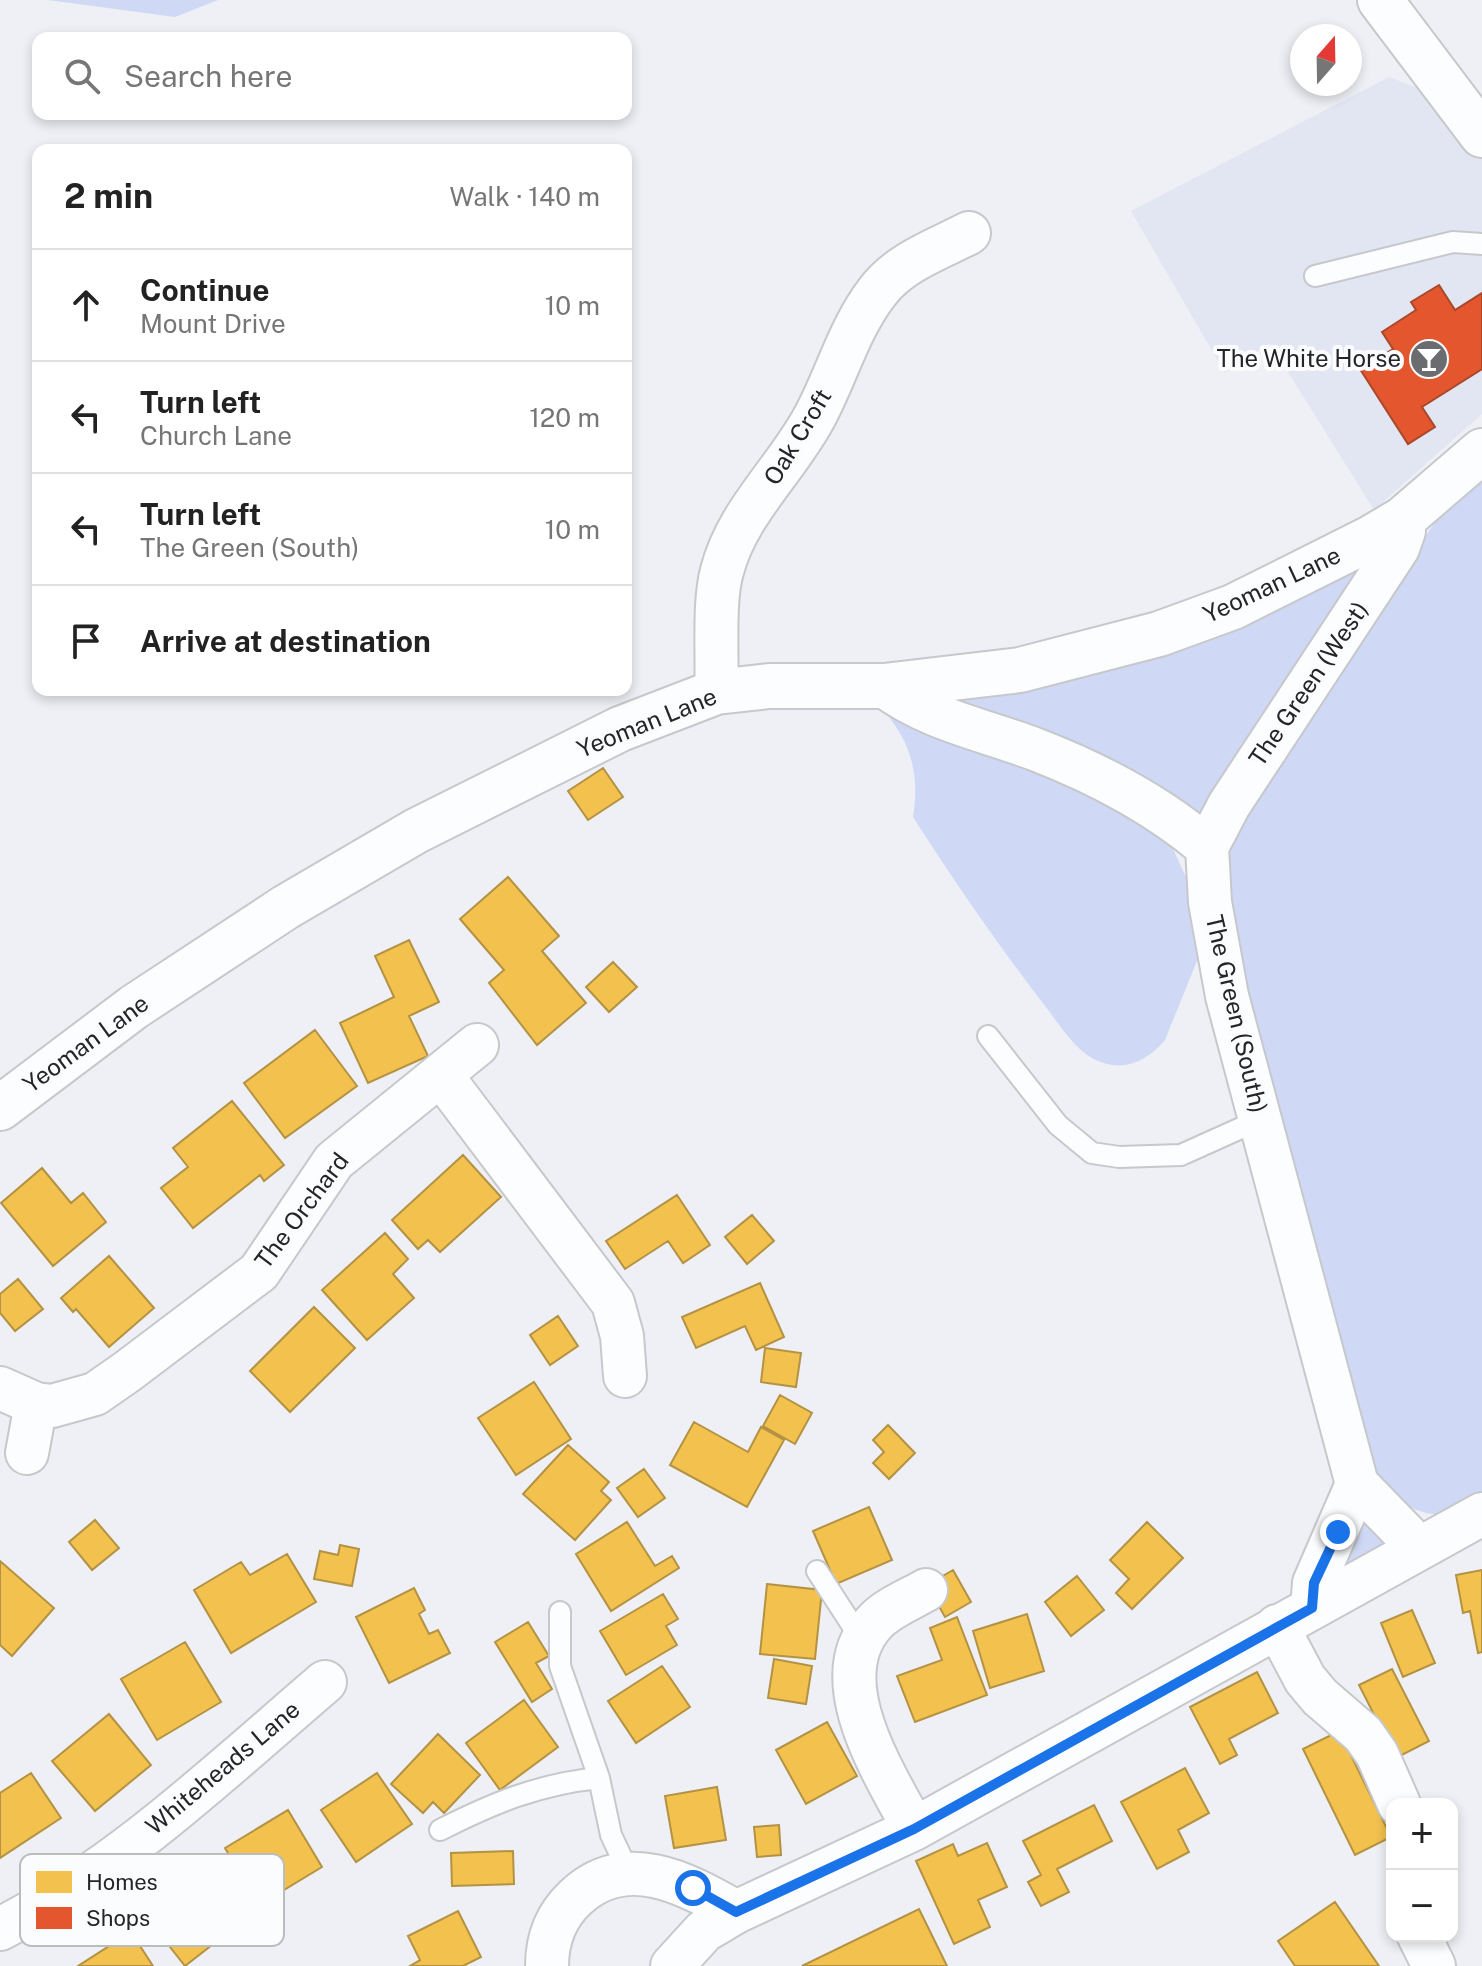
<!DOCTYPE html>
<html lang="en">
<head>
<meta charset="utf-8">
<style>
  body { margin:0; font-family:"Public Sans",sans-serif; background:#f2f2f2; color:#222 }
  .controls { position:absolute; right:24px; bottom:24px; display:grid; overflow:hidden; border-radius:16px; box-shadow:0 4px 12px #0003 }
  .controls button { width:72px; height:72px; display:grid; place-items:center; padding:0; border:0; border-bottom:2px solid #e0e0e0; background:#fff; color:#222; font:40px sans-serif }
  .compass { position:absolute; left:1290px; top:24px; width:72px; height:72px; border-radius:50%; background:#fff; box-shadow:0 4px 12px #0003; rotate:20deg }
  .stop { position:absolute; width:24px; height:24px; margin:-18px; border:6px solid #1a73e8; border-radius:50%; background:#fff }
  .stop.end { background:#1a73e8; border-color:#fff; box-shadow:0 2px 8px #0008 }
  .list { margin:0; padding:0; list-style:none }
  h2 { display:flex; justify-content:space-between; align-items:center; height:104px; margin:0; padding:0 32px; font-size:34px }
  h2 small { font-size:26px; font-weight:400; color:#767676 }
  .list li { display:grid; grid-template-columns:52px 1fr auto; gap:24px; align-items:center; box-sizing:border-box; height:112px; padding:0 32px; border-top:2px solid #e0e0e0 }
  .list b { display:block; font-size:30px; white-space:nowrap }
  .list p { margin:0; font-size:26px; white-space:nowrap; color:#767676 }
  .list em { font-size:26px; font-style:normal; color:#767676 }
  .icon { flex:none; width:44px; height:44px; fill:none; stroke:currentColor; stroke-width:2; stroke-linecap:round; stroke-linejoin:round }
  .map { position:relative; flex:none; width:1482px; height:1966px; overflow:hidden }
  .search { position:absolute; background:#fff; box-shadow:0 4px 12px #0003; left:32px; top:32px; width:600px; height:88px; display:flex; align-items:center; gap:20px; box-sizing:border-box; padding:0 28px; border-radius:16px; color:#767676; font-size:30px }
  .panel { position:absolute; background:#fff; box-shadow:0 4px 12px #0003; left:32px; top:144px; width:600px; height:552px; border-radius:16px }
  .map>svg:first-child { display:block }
  .built { fill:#e2e6f2 }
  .green { fill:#cfd9f6 }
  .homes { fill:#f2c14e; stroke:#b49243; stroke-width:2 }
  .shops { fill:#e4572e; stroke:#aa482c; stroke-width:2 }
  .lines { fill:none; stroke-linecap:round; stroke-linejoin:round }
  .service-casing { stroke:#c6c8cb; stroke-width:24 }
  .minor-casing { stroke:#c6c8cb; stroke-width:46 }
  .tertiary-casing { stroke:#c6c8cb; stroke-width:48 }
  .service { stroke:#fcfdfe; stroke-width:20 }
  .minor { stroke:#fcfdfe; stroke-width:42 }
  .tertiary { stroke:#fcfdfe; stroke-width:44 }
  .route { stroke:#1a73e8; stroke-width:10 }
  .labels { text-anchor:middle; stroke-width:8; stroke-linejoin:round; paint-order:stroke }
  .poi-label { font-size:24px; fill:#242528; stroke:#fbfcfe; text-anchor:end }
  .street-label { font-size:24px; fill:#242528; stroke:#fbfcfe }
  .key { fill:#fbfcfe; stroke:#babcbe; stroke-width:2 }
  .key-label { font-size:22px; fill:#242528 }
</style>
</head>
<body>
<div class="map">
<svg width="1482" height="1966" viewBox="0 0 1482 1966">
  <rect width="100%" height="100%" fill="#eef0f5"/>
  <!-- built -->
  <path class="built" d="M1389 77 1482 112V414L1374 510 1270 343 1225 373 1131 211Z"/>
  <!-- green -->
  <path class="green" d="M48 0H218L175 17Z
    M1482 473V1503C1470 1507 1457 1513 1445 1514 1412 1518 1383 1490 1370 1463L1228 927V858L1243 821 1339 665 1445 507Z
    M1370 554 1204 812 1195 815 946 707V693Z
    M882 709 1087 781 1159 830 1174 851 1196 899 1201 951 1165 1040C1149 1059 1126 1072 1101 1062 1075 1053 1059 1023 1042 1002 996 942 954 881 913 817 920 774 911 741 882 709Z
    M1351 1506 1392 1540 1339 1567Z"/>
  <!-- homes -->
  <path class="homes" d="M603 768 623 797 588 820 568 791Z
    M508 877 559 936 542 951 586 1003 537 1045 489 983 504 970 460 919Z
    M409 940 439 1002 409 1016 428 1056 368 1083 340 1023 394 997 375 956Z
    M613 962 637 987 609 1012 586 987Z
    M315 1030 357 1086 285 1138 244 1083Z
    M232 1101 284 1165 264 1181 260 1175 193 1228 161 1188 188 1167 173 1148Z
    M463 1155 501 1197 440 1252 428 1240 418 1249 392 1220Z
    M42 1168 71 1203 83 1193 106 1222 53 1266 1 1203Z
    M677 1195 710 1245 683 1263 668 1241 625 1269 606 1241Z
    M752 1215 774 1241 747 1264 725 1237Z
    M385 1233 408 1259 393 1274 414 1298 367 1340 322 1290Z
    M109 1256 154 1308 109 1347 76 1309 73 1312 61 1298Z
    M18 1279 43 1309 15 1331 0 1313V1294Z
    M760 1283 784 1337 756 1350 745 1326 696 1348 682 1317Z
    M314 1307 355 1348 290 1412 250 1371Z
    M558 1316 578 1346 550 1365 530 1335Z
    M765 1348 801 1353 796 1387 761 1382Z
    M534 1382 571 1439 516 1475 478 1418Z
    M780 1395 812 1413 795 1444 763 1426Z
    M694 1422 748 1452 761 1427 784 1440 747 1507 670 1465Z
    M888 1425 915 1453 889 1479 873 1463 884 1452 873 1440Z
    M568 1445 609 1482 601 1491 611 1500 575 1540 523 1494Z
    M644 1469 665 1498 638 1517 617 1488Z
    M869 1507 892 1560 836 1584 813 1531Z
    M95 1520 119 1548 92 1570 69 1542Z
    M627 1522 655 1566 672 1556 679 1568 611 1611 576 1554Z
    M1147 1522 1183 1558 1132 1609 1116 1593 1129 1579 1110 1560Z
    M340 1545 359 1549 352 1586 314 1579 320 1551 338 1555Z
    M287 1554 316 1602 231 1653 194 1590 241 1562 250 1575Z
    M0 1561 54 1608 12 1656 0 1645Z
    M953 1570 971 1602 945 1617 927 1585Z
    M1482 1570V1652L1478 1653 1470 1611 1463 1613 1456 1575Z
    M1077 1576 1104 1610 1071 1636 1045 1602Z
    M767 1584 822 1590 815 1659 760 1654Z
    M414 1588 425 1610 419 1614 429 1634 438 1630 450 1653 389 1683 356 1617Z
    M663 1594 678 1619 666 1626 677 1645 626 1675 600 1631Z
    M1412 1610 1435 1663 1403 1677 1381 1623Z
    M1027 1614 1044 1671 990 1688 973 1631Z
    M957 1617 987 1695 915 1722 897 1676 942 1660 930 1628Z
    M528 1622 549 1656 536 1663 552 1689 532 1702 495 1642Z
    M185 1642 221 1702 157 1740 121 1679Z
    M774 1659 812 1666 806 1704 768 1698Z
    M662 1666 690 1707 636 1743 608 1701Z
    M1392 1669 1429 1741 1396 1758 1359 1685Z
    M1257 1672 1278 1713 1229 1739 1237 1755 1220 1764 1190 1707Z
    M524 1700 558 1747 500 1790 466 1743Z
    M109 1714 151 1765 95 1811 52 1761Z
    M827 1722 857 1776 806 1804 776 1750Z
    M1339 1731 1391 1837 1355 1855 1303 1749Z
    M438 1734 480 1775 444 1813 433 1802 423 1813 391 1784Z
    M1185 1768 1209 1813 1178 1830 1189 1852 1157 1869 1121 1802Z
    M31 1773 61 1818 0 1858V1793Z
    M377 1773 412 1824 356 1862 321 1810Z
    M717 1787 726 1840 674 1848 665 1796Z
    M1094 1805 1112 1841 1057 1869 1069 1892 1041 1906 1028 1882 1041 1875 1023 1841Z
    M288 1810 322 1867 259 1905 225 1848Z
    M779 1825 781 1855 757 1857 754 1827Z
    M987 1843 1007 1887 978 1900 990 1927 954 1944 916 1861 953 1844 958 1856Z
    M513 1851 514 1884 452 1886 451 1853Z
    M209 1877 244 1920 185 1966 151 1923Z
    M1335 1902 1379 1966H1295L1278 1941Z
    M919 1909 947 1966H802Z
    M458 1911 481 1957 463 1966H410L420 1960 408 1936Z
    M131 1932 153 1966H78Z"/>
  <!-- shops -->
  <path class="shops" d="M1439 285 1455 310 1482 293V369L1422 407 1435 427 1408 444 1360 369 1393 349 1382 332 1416 310 1411 302Z"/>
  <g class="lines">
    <!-- service casing -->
    <g class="service-casing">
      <path id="service" d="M1315 276 1453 242 1482 244
        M988 1036 1058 1125 1092 1153 1119 1157 1181 1155 1261 1119
        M817 1571 863 1642
        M560 1612V1666L599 1778
        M440 1830C493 1803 539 1784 599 1778L611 1835 628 1871"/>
    </g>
    <!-- minor casing -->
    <g class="minor-casing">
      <path id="minor" d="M884 686C929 720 985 730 1037 750 1099 774 1156 804 1207 847L1210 902 1227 996 1357 1484 1314 1583 1312 1608
        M716 692C718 658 713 602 722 571 737 512 787 469 815 416 837 375 849 328 878 291 900 262 938 249 969 233
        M1207 847 1229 805 1398 548 1404 531 1403 519
        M441 1075 613 1303 622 1336 625 1376
        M0 1388 36 1404 52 1406 95 1394 128 1371 259 1272 334 1161 477 1045
        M27 1453 36 1404
        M1357 1484 1419 1548
        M1277 1626 1305 1679 1320 1697 1363 1734 1377 1754 1399 1804
        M914 1829C886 1776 822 1680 874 1623 887 1608 909 1600 926 1590
        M0 1929C121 1867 222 1770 325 1682
        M1419 1936 1434 1966
        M547 1966C547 1940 556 1916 575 1898 624 1851 685 1882 736 1912
        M672 1966 704 1931 736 1912 914 1829 1482 1514"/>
    </g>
    <!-- tertiary casing -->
    <g class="tertiary-casing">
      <path id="tertiary" d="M1380 0 1482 135
        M0 1108 134 1007 286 907 416 831 620 729 716 692 769 686H884L1020 670 1159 634 1233 607 1371 538 1403 519 1482 451"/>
    </g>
    <!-- service -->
    <use href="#service" class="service"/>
    <!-- minor -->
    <use href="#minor" class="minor"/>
    <!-- tertiary -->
    <use href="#tertiary" class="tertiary"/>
  </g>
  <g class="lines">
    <!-- route -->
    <path class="route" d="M693 1888 736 1912 914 1829 1312 1608 1314 1583 1338 1532"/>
  </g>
  <!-- icons -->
  <defs>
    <g id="bar-disc" transform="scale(2)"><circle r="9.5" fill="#6b6c70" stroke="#fbfcfe"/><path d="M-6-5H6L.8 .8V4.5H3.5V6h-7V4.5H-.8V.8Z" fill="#fff"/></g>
  </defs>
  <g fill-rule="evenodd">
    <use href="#bar-disc" x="1429" y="359"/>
  </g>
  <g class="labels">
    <!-- poi labels -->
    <g class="poi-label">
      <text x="1401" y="367">The White Horse</text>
    </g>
    <!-- street labels -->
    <g class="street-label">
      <text transform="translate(798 437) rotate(-59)" y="8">Oak Croft</text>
      <text transform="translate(1272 585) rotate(-25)" y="8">Yeoman Lane</text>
      <text transform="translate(1309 684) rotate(-56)" y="8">The Green (West)</text>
      <text transform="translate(647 723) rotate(-22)" y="8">Yeoman Lane</text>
      <text transform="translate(1236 1014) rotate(77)" y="8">The Green (South)</text>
      <text transform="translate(86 1044) rotate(-36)" y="8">Yeoman Lane</text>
      <text transform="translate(302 1211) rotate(-53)" y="8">The Orchard</text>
      <text transform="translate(223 1768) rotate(-40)" y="8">Whiteheads Lane</text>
    </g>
  </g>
  <!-- legend -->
  <rect x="20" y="1854" width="264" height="92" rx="12" class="key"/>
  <rect x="36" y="1871" width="36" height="22" fill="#f2c14e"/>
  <rect x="36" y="1907" width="36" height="22" fill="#e4572e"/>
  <g class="key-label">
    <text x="86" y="1890">Homes</text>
    <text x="86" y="1926">Shops</text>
  </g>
</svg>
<div class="controls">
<button>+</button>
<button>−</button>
</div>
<svg class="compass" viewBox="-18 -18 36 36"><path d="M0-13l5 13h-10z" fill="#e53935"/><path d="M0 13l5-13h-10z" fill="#767676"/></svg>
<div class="stop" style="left:693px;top:1888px"></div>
<div class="stop end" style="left:1338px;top:1532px"></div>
<div class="search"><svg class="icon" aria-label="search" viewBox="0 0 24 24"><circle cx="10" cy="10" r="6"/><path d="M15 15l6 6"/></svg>Search here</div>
<section class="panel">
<h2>2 min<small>Walk · 140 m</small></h2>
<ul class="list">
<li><svg class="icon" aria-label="ahead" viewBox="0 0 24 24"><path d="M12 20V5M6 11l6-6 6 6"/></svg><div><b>Continue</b><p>Mount Drive</p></div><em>10 m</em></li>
<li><svg class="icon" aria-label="left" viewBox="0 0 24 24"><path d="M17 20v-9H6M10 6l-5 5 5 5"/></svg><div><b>Turn left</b><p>Church Lane</p></div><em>120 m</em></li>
<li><svg class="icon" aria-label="left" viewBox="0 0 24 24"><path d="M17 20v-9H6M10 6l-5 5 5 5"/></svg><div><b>Turn left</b><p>The Green (South)</p></div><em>10 m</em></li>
<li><svg class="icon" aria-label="arrive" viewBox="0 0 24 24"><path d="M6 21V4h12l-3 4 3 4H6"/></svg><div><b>Arrive at destination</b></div></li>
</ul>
</section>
</div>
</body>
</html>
